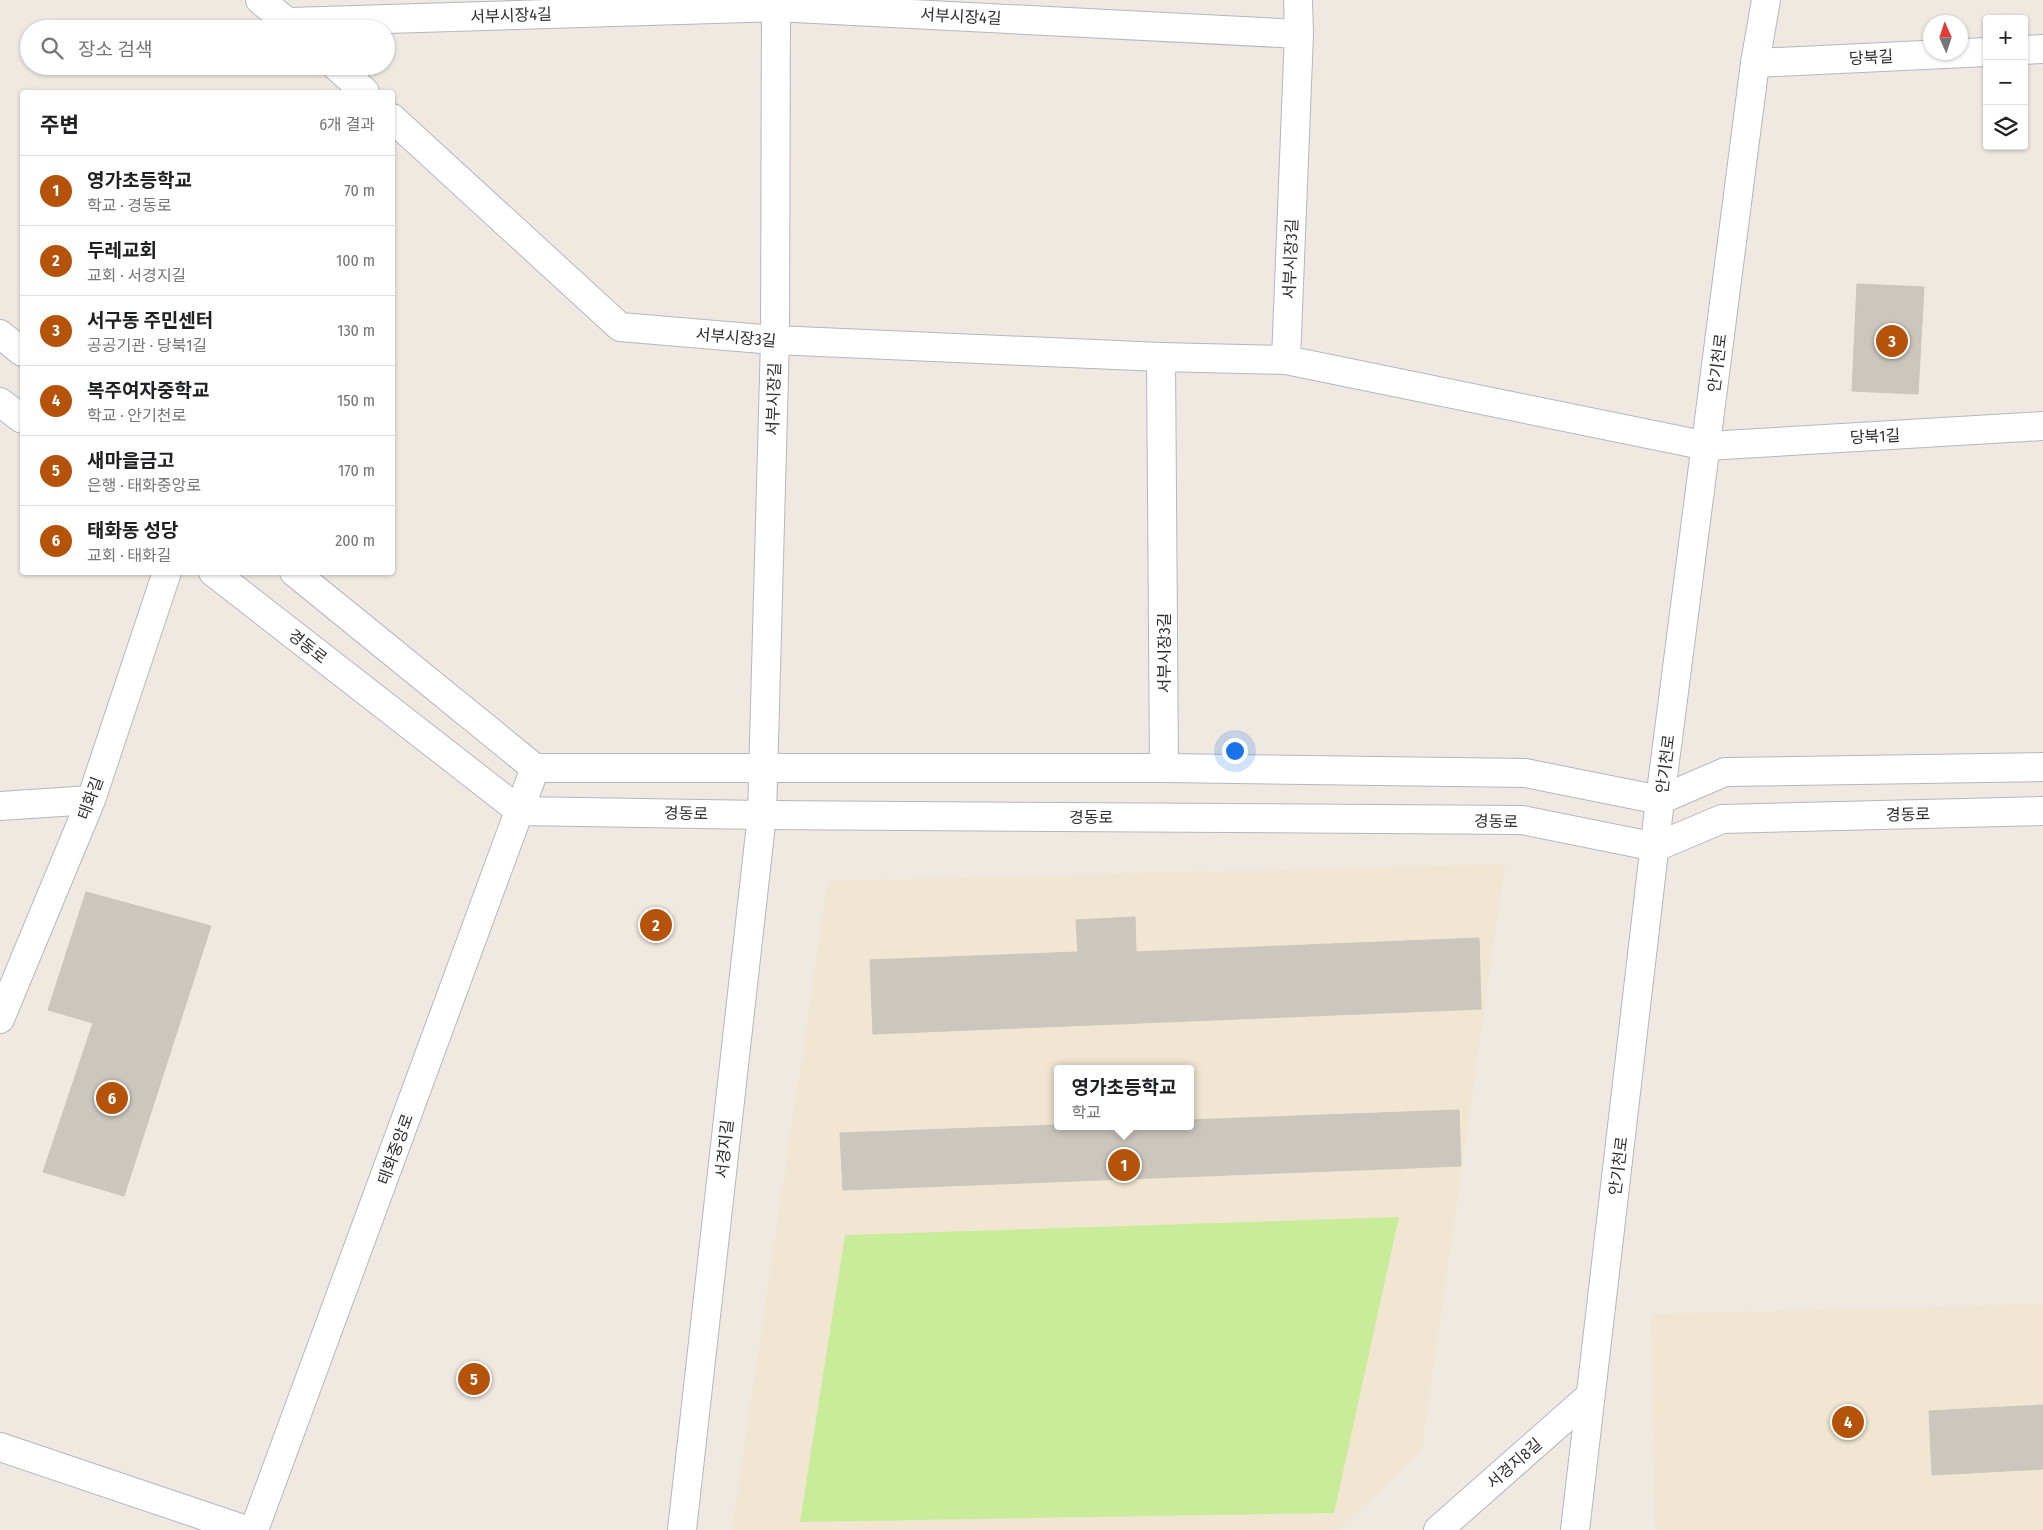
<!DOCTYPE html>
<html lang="ko">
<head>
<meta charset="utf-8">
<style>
  body { margin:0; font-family:"Fira Sans Condensed","Noto Sans KR",sans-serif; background:#f2f2f2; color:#202124 }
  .controls { position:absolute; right:15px; top:15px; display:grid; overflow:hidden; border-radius:5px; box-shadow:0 1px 4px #0004 }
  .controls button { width:45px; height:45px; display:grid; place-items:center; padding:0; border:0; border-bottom:1px solid #e0e0e0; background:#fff; color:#202124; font:25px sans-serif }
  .compass { position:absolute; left:1923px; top:15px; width:45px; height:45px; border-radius:50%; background:#fff; box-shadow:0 1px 4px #0004; rotate:357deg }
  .you { position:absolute; left:1234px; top:750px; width:18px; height:18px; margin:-12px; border:4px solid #fff; border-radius:50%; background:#1a73e8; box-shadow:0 0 0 8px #1a73e833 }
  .badge { display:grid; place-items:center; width:32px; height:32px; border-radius:50%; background:#b45309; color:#fff; font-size:16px; font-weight:700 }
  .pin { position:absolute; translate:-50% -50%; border:2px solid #fff; box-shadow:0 1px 5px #0006 }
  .popup { position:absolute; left:1054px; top:1065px; width:140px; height:65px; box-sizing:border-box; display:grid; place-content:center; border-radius:5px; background:#fff; filter:drop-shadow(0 1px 4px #0005); font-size:16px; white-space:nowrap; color:#757577 }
  .popup b { font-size:19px; color:#202124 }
  .popup::after { content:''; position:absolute; left:50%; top:100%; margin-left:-10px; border:10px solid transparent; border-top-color:#fff }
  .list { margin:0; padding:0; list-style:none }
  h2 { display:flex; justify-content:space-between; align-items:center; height:65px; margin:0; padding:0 20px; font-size:21px }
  h2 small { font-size:16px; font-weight:400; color:#757577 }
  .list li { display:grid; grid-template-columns:32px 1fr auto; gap:15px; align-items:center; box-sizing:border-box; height:70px; padding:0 20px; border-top:1px solid #e0e0e0 }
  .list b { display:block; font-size:19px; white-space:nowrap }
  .list p { margin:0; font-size:16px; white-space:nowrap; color:#757577 }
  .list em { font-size:16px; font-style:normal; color:#757577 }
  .icon { flex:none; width:28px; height:28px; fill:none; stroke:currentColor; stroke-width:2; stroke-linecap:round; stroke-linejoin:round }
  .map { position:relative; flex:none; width:2043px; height:1530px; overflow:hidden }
  .search { position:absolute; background:#fff; box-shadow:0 1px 4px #0004; left:20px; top:20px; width:375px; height:55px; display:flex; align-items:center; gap:12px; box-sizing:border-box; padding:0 18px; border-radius:28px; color:#757577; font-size:19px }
  .panel { position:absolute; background:#fff; box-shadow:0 1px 4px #0004; left:20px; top:90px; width:375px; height:485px; border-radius:5px }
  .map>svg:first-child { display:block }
  .education { fill:#f0e6d1; fill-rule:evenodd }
  .pitch { fill:#c9ec9a }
  .building { fill:#cbc7bf; stroke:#cbc5ba }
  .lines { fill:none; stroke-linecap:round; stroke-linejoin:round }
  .minor-casing { stroke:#b4b7c1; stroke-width:30 }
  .tertiary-casing { stroke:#b4b7c1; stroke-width:30 }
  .minor { stroke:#fff; stroke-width:28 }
  .tertiary { stroke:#fff; stroke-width:28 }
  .labels { text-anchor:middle; stroke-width:4; stroke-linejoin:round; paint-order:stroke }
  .street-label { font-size:16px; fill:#2e2e2e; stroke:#fff }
</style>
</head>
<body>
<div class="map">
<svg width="2043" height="1530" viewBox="0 0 2043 1530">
  <rect width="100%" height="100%" fill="#efe9e1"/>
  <!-- education -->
  <path class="education" d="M1505 864 1422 1449 1338 1530H732L828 881ZM1058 1069H1190V1126H1058Z
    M2043 1304V1530H1655L1651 1314Z"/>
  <!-- pitch -->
  <path class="pitch" d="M1399 1217 1334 1513 800 1522 845 1235Z"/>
  <!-- building -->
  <path class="building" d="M1857 284 1924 287 1918 394 1852 391Z
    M86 892 211 926 124 1196 43 1172 93 1023 48 1010Z
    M1135 917 1136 952 1479 938 1481 1009 873 1034 870 960 1078 952 1076 920Z
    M1459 1110 1461 1166 843 1190 840 1133 1058 1125V1126H1190V1120Z
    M2043 1405V1469L1932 1475 1929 1411Z"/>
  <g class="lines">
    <!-- minor casing -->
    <g class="minor-casing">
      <path id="minor" d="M260 0 296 29
        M289 22 776 7 1299 34
        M2024 50 2043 49
        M1755 63 1987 52
        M336 66 365 92
        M392 118 620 327 775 340 1161 357 1286 360 1707 446 2043 426
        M1161 357 1164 768
        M1286 360 1299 34 1298 0
        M0 806 91 800
        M0 1019 91 800 167 572
        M0 1447 246 1530
        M682 1530 762 815 775 340 776 0
        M1438 1530 1590 1396"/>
    </g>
    <!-- tertiary casing -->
    <g class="tertiary-casing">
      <path id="tertiary" d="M0 334 22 352
        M0 402 22 419
        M213 572 520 811 762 815 1522 820 1656 847 1722 819 2043 811
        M294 572 535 768H1164L1525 773 1660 800 1725 772 2043 767
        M254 1530 535 768
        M1575 1530 1660 800 1755 63 1766 0"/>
    </g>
    <!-- minor -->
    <use href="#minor" class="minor"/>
    <!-- tertiary -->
    <use href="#tertiary" class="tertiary"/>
  </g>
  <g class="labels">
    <!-- street labels -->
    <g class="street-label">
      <text transform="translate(511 15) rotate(-2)" y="6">서부시장4길</text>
      <text transform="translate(961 16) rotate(3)" y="6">서부시장4길</text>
      <text transform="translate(1871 57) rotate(-3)" y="6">당북길</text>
      <text transform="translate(1290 259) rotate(-88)" y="6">서부시장3길</text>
      <text transform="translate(736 337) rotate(5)" y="6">서부시장3길</text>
      <text transform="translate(1717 363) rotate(-83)" y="6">안기천로</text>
      <text transform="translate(773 399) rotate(-88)" y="6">서부시장길</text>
      <text transform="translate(1875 436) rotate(-3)" y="6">당북1길</text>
      <text transform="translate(308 646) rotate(38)" y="6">경동로</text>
      <text transform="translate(1164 653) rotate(-90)" y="6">서부시장3길</text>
      <text transform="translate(1665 764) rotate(-83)" y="6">안기천로</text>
      <text transform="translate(90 798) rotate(-70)" y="6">태화길</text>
      <text transform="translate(686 813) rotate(1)" y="6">경동로</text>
      <text transform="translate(1908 814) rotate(-1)" y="6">경동로</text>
      <text x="1091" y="823">경동로</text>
      <text transform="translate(1496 821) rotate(1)" y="6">경동로</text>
      <text transform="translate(395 1149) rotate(-70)" y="6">태화중앙로</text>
      <text transform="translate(724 1149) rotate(-84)" y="6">서경지길</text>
      <text transform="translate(1618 1166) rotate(-83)" y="6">안기천로</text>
      <text transform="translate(1514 1463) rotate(-41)" y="6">서경지8길</text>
    </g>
  </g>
</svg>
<div class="controls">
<button>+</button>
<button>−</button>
<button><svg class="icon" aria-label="layers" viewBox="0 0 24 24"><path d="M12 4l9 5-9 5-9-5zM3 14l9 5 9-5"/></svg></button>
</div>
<svg class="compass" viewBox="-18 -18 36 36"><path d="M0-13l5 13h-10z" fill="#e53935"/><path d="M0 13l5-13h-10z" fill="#757577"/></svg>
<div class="you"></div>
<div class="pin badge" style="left:1124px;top:1165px">1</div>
<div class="popup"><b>영가초등학교</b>학교</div>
<div class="pin badge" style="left:656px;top:925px">2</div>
<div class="pin badge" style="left:1892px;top:341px">3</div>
<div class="pin badge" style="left:1848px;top:1422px">4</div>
<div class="pin badge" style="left:474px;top:1379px">5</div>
<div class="pin badge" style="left:112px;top:1098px">6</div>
<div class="search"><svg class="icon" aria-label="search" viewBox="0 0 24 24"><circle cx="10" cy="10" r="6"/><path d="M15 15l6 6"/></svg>장소 검색</div>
<section class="panel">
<h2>주변<small>6개 결과</small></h2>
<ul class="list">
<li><span class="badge">1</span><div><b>영가초등학교</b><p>학교 · 경동로</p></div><em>70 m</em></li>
<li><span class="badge">2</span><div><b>두레교회</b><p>교회 · 서경지길</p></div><em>100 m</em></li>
<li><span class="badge">3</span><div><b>서구동 주민센터</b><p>공공기관 · 당북1길</p></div><em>130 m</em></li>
<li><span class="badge">4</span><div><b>복주여자중학교</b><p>학교 · 안기천로</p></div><em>150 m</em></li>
<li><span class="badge">5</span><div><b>새마을금고</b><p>은행 · 태화중앙로</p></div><em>170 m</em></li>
<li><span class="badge">6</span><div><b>태화동 성당</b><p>교회 · 태화길</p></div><em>200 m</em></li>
</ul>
</section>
</div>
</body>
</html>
